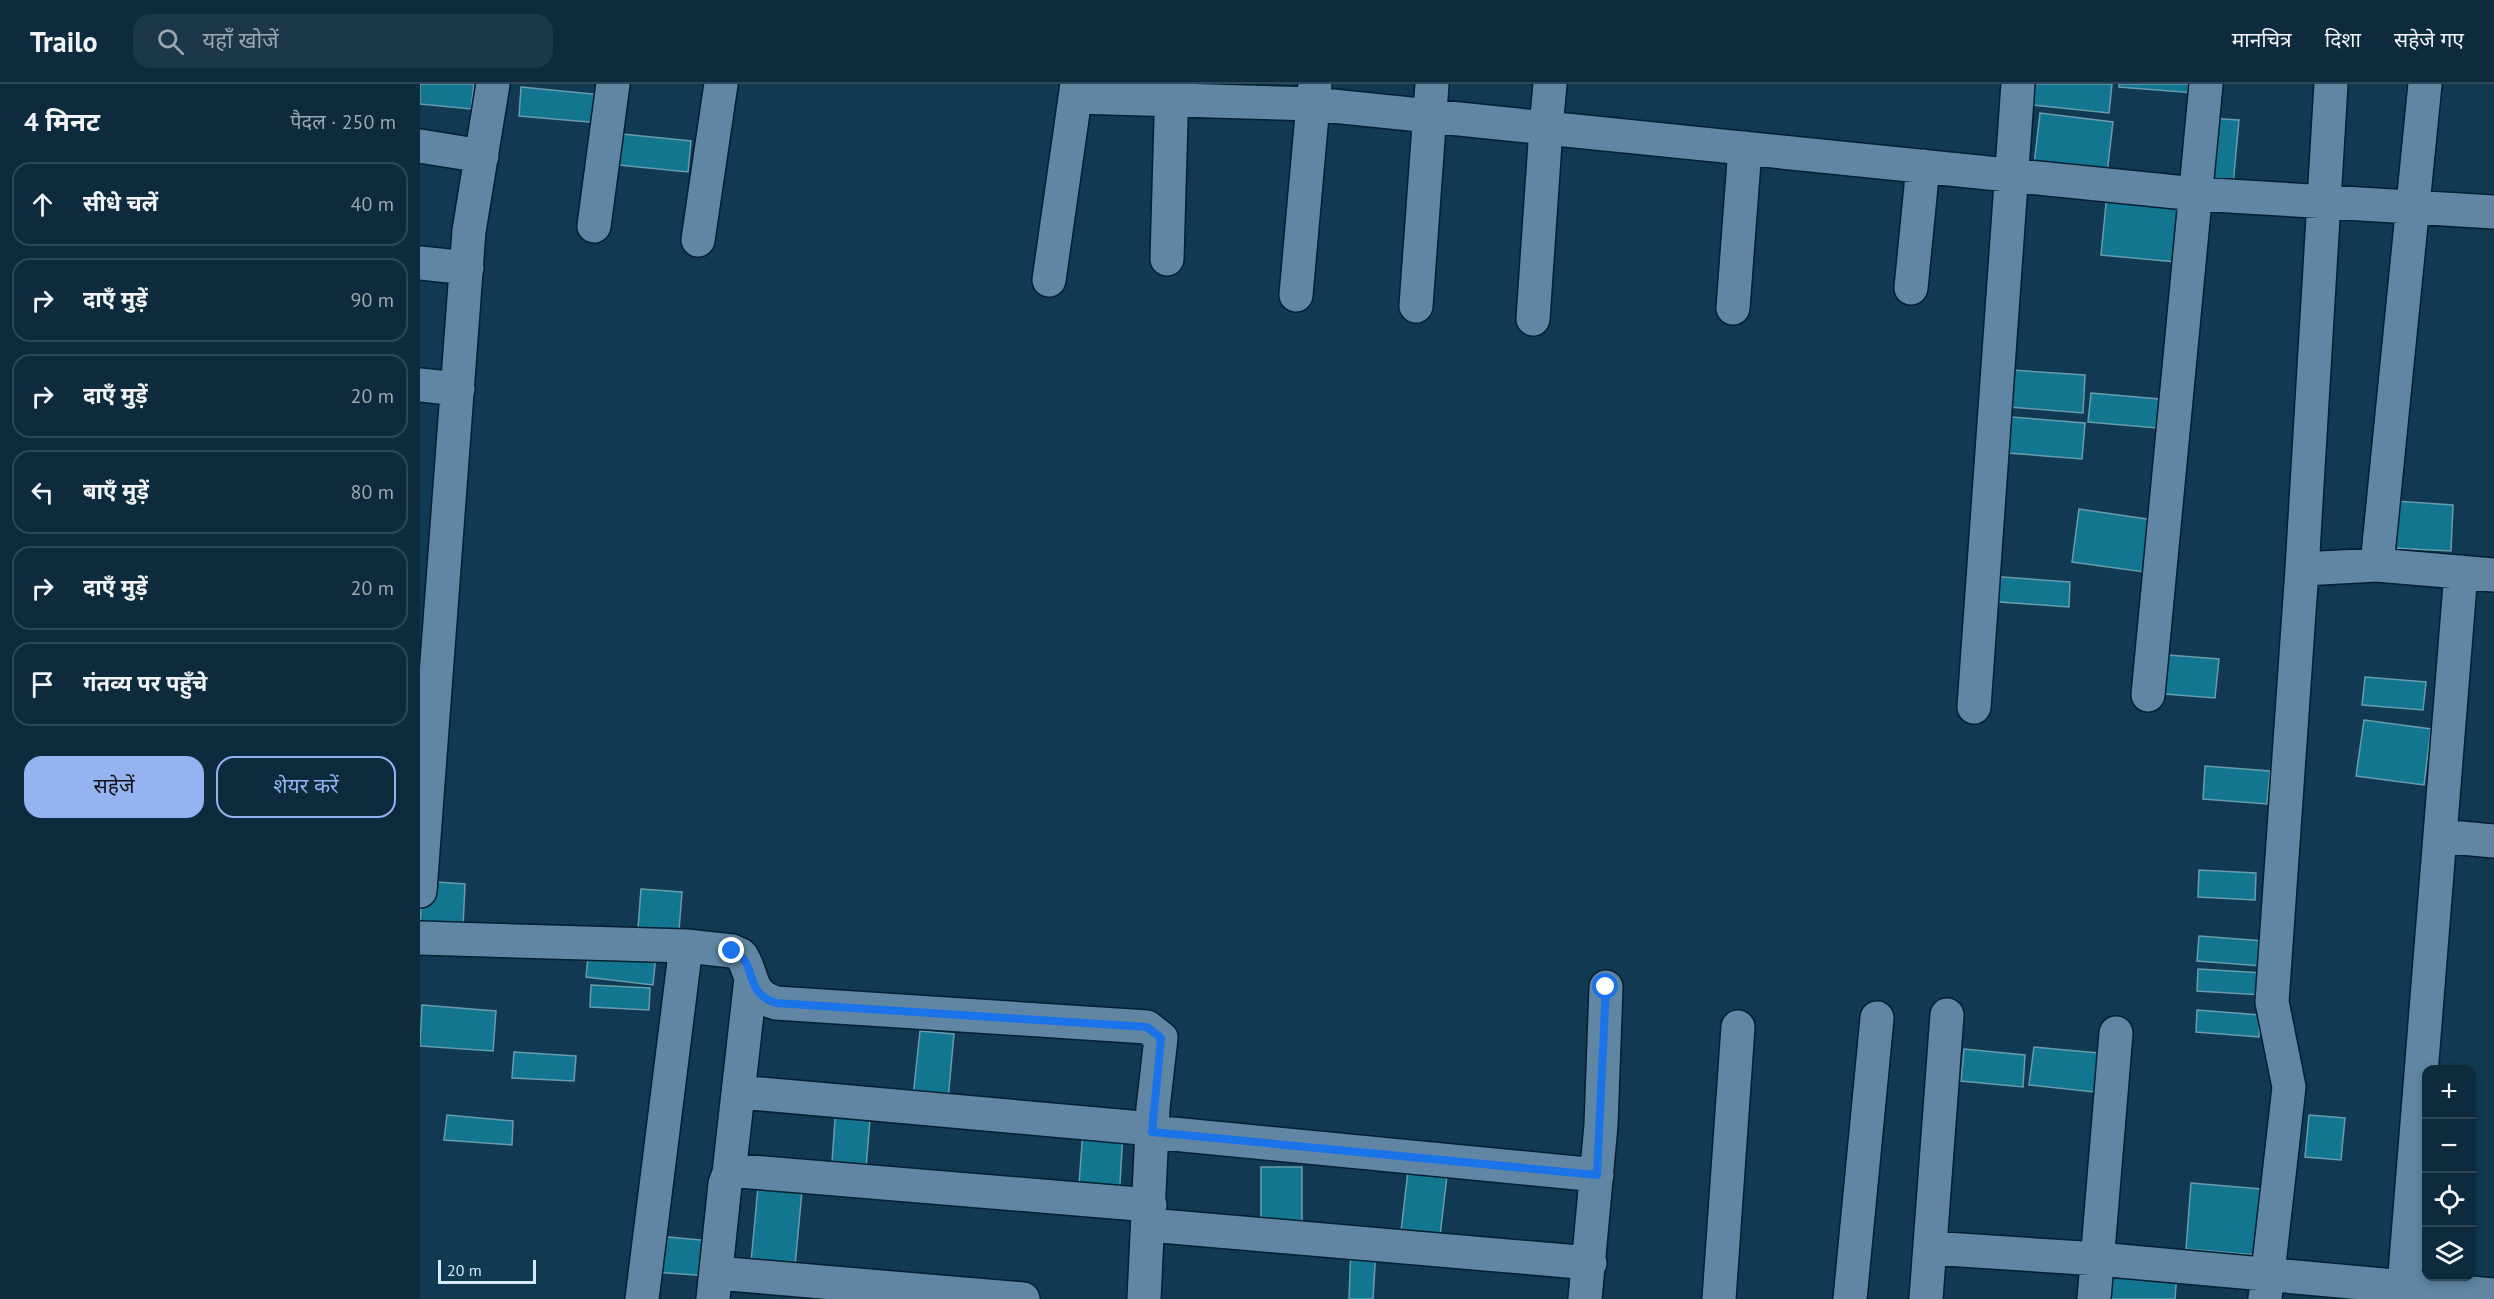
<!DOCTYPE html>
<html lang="hi">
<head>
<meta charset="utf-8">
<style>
  body { margin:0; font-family:"PT Sans","Noto Sans Devanagari",sans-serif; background:#1c3749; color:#f1f3f6 }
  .controls { position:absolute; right:18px; bottom:18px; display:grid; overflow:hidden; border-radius:12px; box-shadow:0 3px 9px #0003 }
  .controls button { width:54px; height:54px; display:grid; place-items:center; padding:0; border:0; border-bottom:2px solid #2e4758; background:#0e2b3e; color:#f1f3f6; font:30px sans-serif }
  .scale { position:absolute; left:18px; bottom:15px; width:98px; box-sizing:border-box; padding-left:6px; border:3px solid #d5eafa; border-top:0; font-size:16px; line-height:21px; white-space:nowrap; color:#d5eafa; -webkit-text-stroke:4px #123952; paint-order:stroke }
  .stop { position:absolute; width:18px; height:18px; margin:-14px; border:4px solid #1a73e8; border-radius:50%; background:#fff }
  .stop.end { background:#1a73e8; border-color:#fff; box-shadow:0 2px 6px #0008 }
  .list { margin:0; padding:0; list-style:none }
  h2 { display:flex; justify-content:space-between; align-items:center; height:78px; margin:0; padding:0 24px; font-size:26px }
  h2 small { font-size:20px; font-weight:400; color:#9ba7b0 }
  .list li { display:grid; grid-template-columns:39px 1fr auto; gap:18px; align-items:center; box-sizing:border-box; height:84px; margin:0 12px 12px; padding:0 12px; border:2px solid #2e4758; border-radius:18px }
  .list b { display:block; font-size:22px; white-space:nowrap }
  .list em { font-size:20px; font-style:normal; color:#9ba7b0 }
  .actions { display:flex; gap:12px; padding:18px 24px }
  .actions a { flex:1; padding:14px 0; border:2px solid #95b2f1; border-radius:18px; text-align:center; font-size:21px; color:#95b2f1 }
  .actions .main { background:#95b2f1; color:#111 }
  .icon { flex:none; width:33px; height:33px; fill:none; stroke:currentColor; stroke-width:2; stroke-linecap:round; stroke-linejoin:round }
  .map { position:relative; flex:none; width:2074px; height:1215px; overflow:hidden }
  header { display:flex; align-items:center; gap:36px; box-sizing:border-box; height:84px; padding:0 30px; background:#0e2b3e; border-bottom:2px solid #2e4758 }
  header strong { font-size:28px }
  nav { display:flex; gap:33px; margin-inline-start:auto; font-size:21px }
  .search { width:420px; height:54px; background:#1c3749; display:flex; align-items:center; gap:15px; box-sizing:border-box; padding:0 21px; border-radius:18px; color:#9ba7b0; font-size:22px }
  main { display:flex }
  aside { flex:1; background:#0e2b3e }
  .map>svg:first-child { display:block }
  .building { fill:#127690; stroke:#679cae; stroke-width:1.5 }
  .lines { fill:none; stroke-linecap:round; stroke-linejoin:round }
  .street-casing { stroke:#031f31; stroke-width:36 }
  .street { stroke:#6086a3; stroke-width:33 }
  .route { stroke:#1a73e8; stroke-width:8 }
</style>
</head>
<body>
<header>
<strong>Trailo</strong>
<div class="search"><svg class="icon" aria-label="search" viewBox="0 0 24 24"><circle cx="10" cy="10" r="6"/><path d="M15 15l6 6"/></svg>यहाँ खोजें</div>
<nav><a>मानचित्र</a><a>दिशा</a><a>सहेजे गए</a></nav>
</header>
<main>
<aside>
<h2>4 मिनट<small>पैदल · 250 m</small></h2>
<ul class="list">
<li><svg class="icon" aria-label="ahead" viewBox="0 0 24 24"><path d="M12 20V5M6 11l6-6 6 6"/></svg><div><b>सीधे चलें</b></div><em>40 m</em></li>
<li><svg class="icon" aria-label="right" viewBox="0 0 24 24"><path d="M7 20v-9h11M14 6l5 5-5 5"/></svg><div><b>दाएँ मुड़ें</b></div><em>90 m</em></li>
<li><svg class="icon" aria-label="right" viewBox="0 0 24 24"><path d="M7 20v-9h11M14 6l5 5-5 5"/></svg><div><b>दाएँ मुड़ें</b></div><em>20 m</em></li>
<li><svg class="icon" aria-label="left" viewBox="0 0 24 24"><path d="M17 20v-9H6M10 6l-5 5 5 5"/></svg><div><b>बाएँ मुड़ें</b></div><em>80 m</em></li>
<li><svg class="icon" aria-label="right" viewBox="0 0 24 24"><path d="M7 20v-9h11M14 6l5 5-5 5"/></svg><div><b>दाएँ मुड़ें</b></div><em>20 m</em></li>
<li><svg class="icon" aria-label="arrive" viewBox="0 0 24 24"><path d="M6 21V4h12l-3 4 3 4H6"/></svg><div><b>गंतव्य पर पहुँचे</b></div></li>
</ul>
<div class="actions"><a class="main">सहेजें</a><a>शेयर करें</a></div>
</aside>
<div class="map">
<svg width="2074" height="1215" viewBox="0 0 2074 1215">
  <rect width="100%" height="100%" fill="#123952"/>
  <!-- building -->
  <path class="building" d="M0 0H54L51 25 0 20Z
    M1615 0H1692L1689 29 1613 21Z
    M1699 0H1776L1775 9 1699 3Z
    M101 3 182 11 180 39 99 32Z
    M1620 29 1693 38 1686 98 1613 89Z
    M1786 34 1819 36 1813 101 1781 98Z
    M192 49 271 57 268 88 189 80Z
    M1687 109 1762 116 1756 178 1681 171Z
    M1591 286 1665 291 1663 329 1589 323Z
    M1671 309 1751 316 1749 345 1668 338Z
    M1591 333 1665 339 1662 375 1588 369Z
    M1975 417 2033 421 2031 467 1973 464Z
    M1659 425 1740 437 1732 489 1652 478Z
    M1569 492 1650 498 1649 523 1567 517Z
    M1748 571 1799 575 1795 614 1745 610Z
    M1945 593 2006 598 2003 626 1942 621Z
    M1944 636 2011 645 2004 701 1936 692Z
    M1785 682 1850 687 1847 720 1783 715Z
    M1779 786 1836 789 1835 816 1778 813Z
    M3 797 45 800 43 843 0 840Z
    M221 805 262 808 258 859 217 856Z
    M1779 852 1844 857 1842 882 1777 877Z
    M169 863 236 871 233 901 166 893Z
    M1778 885 1843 889 1842 911 1777 907Z
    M171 901 230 904 229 926 170 923Z
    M2 921 76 927 73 967 0 962Z
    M1777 926 1840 931 1839 953 1776 948Z
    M500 947 534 950 528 1016 493 1013Z
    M1614 963 1678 969 1674 1008 1609 1001Z
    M1544 965 1605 971 1603 1003 1541 997Z
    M94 968 156 972 154 997 92 994Z
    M416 1021 451 1023 445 1096 411 1093Z
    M27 1031 93 1037 92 1061 24 1056Z
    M1889 1031 1925 1034 1921 1076 1885 1073Z
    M663 1046 703 1048 699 1116 658 1114Z
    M989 1078 1028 1083 1020 1152 981 1147Z
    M841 1083H882V1137H841Z
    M1771 1099 1853 1106 1847 1172 1766 1165Z
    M338 1103 382 1107 375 1182 331 1178Z
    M237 1152 291 1157 288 1192 234 1188Z
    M931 1162 956 1164 953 1215H929Z
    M1681 1185 1757 1189 1755 1215H1679Z"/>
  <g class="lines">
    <!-- street casing -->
    <g class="street-casing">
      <path id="street" d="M655 13 893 20 895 0
        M0 62 62 72
        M174 142 193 0
        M278 156 301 0
        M747 175 752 0
        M0 179 47 184
        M629 196 657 0
        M1491 204 1503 82
        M876 211 893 20 1126 44 1130 0
        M996 222 1012 0
        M1313 224 1325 64
        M1113 235 1126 44 1776 110 2074 128
        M0 301 38 305
        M1957 481 2005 0
        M1882 485 1911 0
        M1728 611 1786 0
        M1554 623 1598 0
        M2020 752 2074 757
        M0 807 49 147 73 0
        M0 854 266 862
        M319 1008 733 1045
        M732 1048 1177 1091
        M309 1089 331 894
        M729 1141 1170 1179
        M1510 1164 1678 1175 2074 1211
        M296 1189 603 1215
        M222 1215 266 862 312 867 321 871C335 892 327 910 356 919L727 943 741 954 733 1024 724 1215
        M293 1215 305 1100 309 1089 319 1087 730 1121
        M1165 1215 1181 1041 1186 903
        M1299 1215 1318 943
        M1430 1215 1457 934
        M1506 1215 1527 931
        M1674 1215 1696 949
        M1845 1215 1869 1003 1852 918 1882 485 1957 481 2074 491
        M1983 1215 2041 488"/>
    </g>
    <!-- street -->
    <use href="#street" class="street"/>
  </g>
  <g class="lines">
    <!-- route -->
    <path class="route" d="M312 867C340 878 321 908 356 919L727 943 741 954 732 1048 1177 1091 1186 903"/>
  </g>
</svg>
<div class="controls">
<button>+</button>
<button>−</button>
<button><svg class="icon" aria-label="locate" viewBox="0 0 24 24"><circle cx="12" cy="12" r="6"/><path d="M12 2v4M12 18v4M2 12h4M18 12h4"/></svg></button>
<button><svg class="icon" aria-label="layers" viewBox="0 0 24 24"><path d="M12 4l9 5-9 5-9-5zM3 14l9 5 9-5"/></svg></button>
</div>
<div class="scale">20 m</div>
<div class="stop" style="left:1186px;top:903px"></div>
<div class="stop end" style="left:312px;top:867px"></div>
</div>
</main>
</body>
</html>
